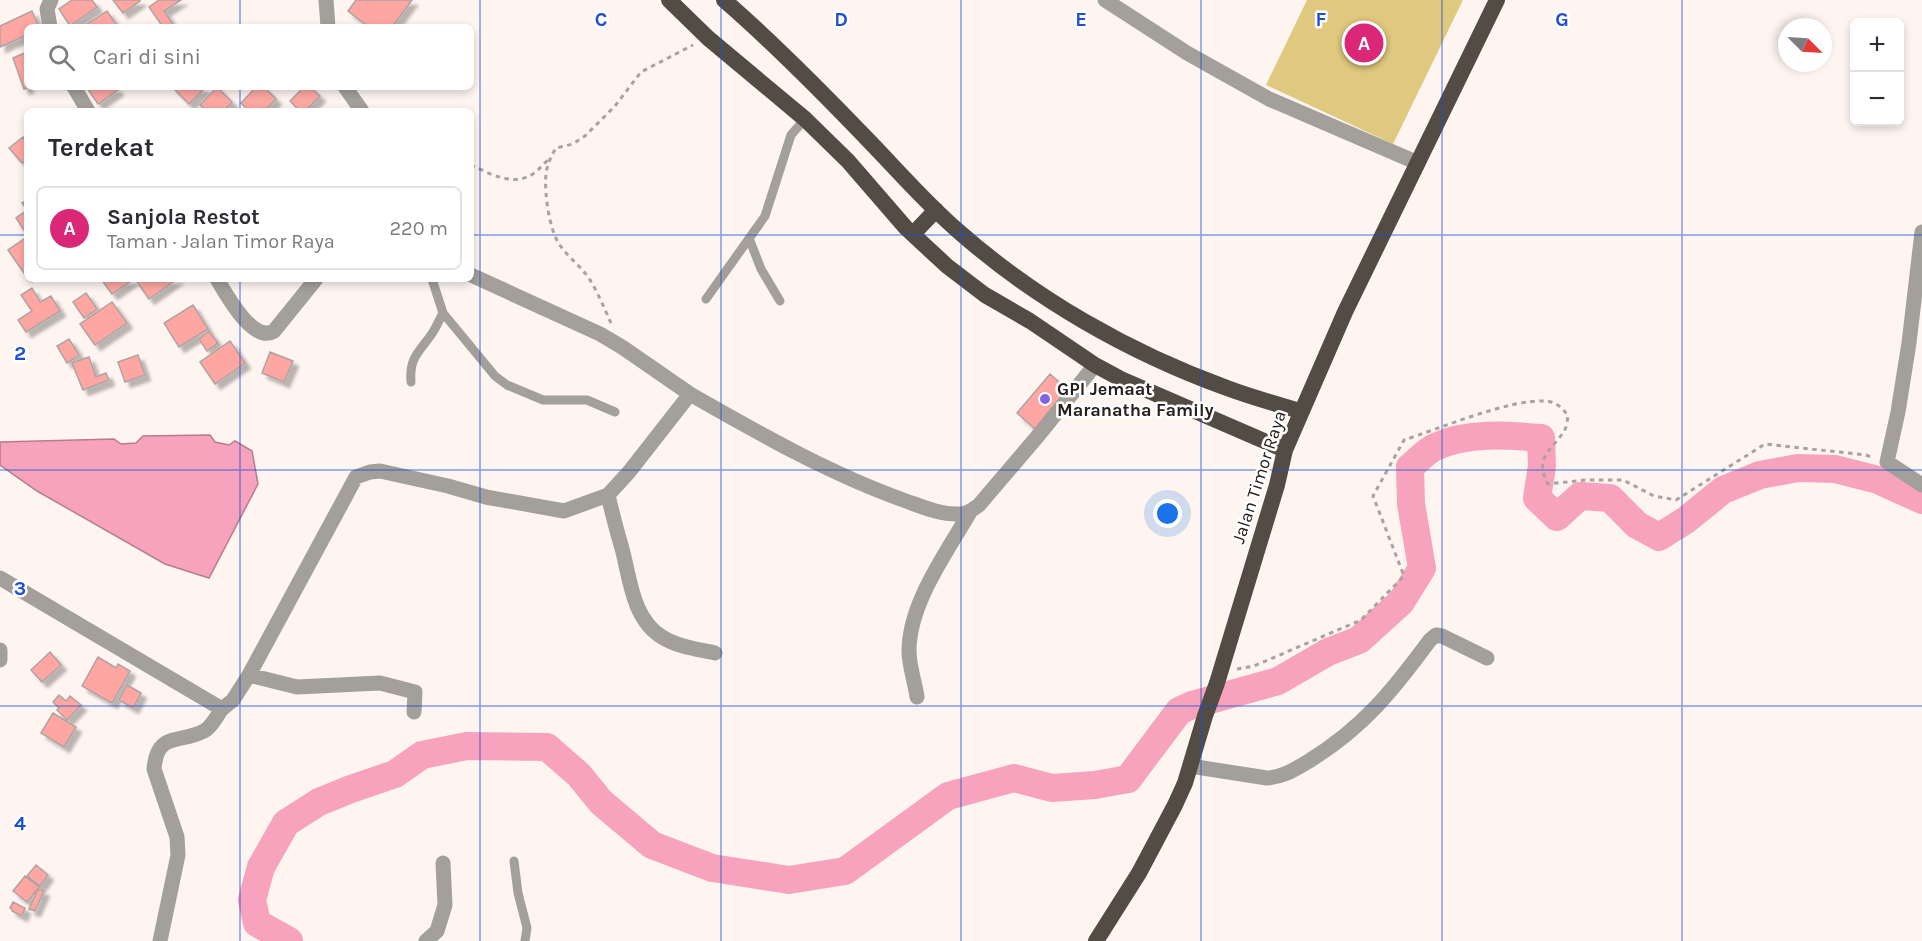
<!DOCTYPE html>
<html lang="id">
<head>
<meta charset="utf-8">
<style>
  body { margin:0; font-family:Karla,sans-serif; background:#f7f7f7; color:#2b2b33 }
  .controls { position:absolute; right:18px; top:18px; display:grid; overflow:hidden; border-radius:9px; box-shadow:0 3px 9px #0003 }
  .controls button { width:54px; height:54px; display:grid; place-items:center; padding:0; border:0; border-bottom:2px solid #e1e1e2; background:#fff; color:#2b2b33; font:30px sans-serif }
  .compass { position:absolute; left:1778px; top:18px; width:54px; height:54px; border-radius:50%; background:#fff; box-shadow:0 3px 9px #0003; rotate:114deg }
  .you { position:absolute; left:1168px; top:514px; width:21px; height:21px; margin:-15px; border:4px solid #fff; border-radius:50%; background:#1a73e8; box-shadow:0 0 0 9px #1a73e833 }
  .badge { display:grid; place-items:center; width:39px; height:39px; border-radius:50%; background:#db2777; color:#fff; font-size:20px; font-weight:700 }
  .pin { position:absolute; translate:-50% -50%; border:3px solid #fff; box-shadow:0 2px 6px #0006 }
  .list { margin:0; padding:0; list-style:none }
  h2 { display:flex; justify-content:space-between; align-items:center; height:78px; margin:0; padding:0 24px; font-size:26px }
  h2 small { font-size:20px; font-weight:400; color:#7c7c81 }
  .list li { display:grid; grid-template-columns:39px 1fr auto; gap:18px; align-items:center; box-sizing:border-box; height:84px; margin:0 12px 12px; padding:0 12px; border:2px solid #e1e1e2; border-radius:9px }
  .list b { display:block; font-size:22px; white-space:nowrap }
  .list p { margin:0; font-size:20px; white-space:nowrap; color:#7c7c81 }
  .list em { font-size:20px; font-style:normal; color:#7c7c81 }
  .icon { flex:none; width:33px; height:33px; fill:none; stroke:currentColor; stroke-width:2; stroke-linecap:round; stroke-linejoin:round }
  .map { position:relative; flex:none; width:1922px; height:941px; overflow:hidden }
  .search { position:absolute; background:#fff; box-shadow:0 3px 9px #0003; left:24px; top:24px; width:450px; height:66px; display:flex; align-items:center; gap:15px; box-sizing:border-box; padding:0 21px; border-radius:9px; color:#7c7c81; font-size:22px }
  .panel { position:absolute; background:#fff; box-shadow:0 3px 9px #0003; left:24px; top:108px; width:450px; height:174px; border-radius:9px }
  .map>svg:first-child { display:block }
  .green { fill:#dfc97e }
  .water { fill:#f7a3bd; stroke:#b87c8d; stroke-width:1.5 }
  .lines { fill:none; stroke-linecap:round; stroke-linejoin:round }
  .river { stroke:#f7a3bd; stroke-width:28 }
  .building { fill:#fea7a2; stroke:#b1a2a1; stroke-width:1.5; filter:url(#shadow) }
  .path { stroke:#aaa29f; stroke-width:3; stroke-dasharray:4.5 4.5; stroke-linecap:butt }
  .service { stroke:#a39f9b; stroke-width:9 }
  .minor { stroke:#a39f9b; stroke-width:15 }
  .trunk { stroke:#534c44; stroke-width:16 }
  .grid { fill:none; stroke:#1d4ed8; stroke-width:1.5; stroke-opacity:0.55 }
  .poi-dot { fill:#8065e0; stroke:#fff; stroke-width:2 }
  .labels { text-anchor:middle; stroke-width:5; stroke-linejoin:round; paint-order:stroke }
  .poi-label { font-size:18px; font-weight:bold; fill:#25201e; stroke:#fff; text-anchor:start }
  .street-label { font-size:18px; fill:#25201e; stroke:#fff }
  .grid-label { font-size:20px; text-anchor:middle; font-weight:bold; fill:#1d4ed8; stroke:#fff; stroke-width:5; stroke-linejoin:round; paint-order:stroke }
</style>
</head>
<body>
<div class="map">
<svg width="1922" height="941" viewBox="0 0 1922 941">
  <defs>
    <filter id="shadow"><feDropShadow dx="5.5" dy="5.5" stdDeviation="1.5" flood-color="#0004"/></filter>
  </defs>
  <rect width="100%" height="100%" fill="#fef5f1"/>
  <!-- green -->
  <path class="green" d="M1307 0H1463L1393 144 1266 85Z"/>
  <!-- water -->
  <path class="water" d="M210 435 215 442 229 445 235 441 252 451 258 484 209 578 165 564 37 491 0 465V442L114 439 121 444 136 443 143 436Z"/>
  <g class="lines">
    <!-- river -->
    <path class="river" d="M289 941 257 923 252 900 261 867 286 823 319 802 351 789 395 774 422 755 467 746 547 747 579 775 601 802 652 845 712 868 789 880 845 871 948 796 1014 778 1052 788 1095 785 1128 779 1179 711 1192 705 1278 681 1328 652 1359 640 1401 602 1422 568 1411 504 1410 467C1418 461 1426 451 1435 447 1467 432 1507 435 1541 438L1542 466 1537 498 1557 517 1580 496 1610 498 1637 525 1659 537 1686 520 1723 490 1760 475 1798 468 1835 469 1878 480 1922 500"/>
  </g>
  <!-- building -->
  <path class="building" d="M72 0H92L97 7 70 26 59 9Z
    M113 0H140V1L123 13Z
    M159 0H181L164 11 175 27H163L149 7Z
    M356 0H412L392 27H369L348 11Z
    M32 11 39 27H27V35L0 47V26Z
    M107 11 118 27H87L86 25Z
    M27 52V87H29L24 89 13 58Z
    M88 87H116L118 90 98 104 87 88Z
    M172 87H204L205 88 189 104Z
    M217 87 232 102 224 111H206L200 105Z
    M256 87H264L276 99 264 111H249L241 103Z
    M304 87H310L320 96 305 111H300L290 101Z
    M23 137 27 142V159L22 163 9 148Z
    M27 200V235L16 218 27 210 22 203Z
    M27 237V276H26L8 250Z
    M101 279H134L112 294Z
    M135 279H177L149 299Z
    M32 288 40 302 51 296 60 311 26 332 18 320 32 311 21 295Z
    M86 293 97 309 84 318 73 302Z
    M112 302 127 323 95 345 80 324Z
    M193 305 208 329 179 347 164 323Z
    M209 331 218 343 207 351 199 339Z
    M69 339 79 355 67 363 57 346Z
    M230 341 245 363 215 384 200 362Z
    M270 352 293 361 284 382 262 373Z
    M138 355 145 375 125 382 118 362Z
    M89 357 96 377 106 373 109 380 83 390 72 363Z
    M1050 374 1069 391 1035 429 1017 413Z
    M50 652 61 665 42 682 31 670Z
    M98 657 116 668 118 664 130 671 112 703 82 686Z
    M127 685 141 693 133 708 119 700Z
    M59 695 66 701 70 696 81 705 67 720 57 710 59 708 53 702Z
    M53 713 76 727 64 747 41 733Z
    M36 865 48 875 40 886 27 876Z
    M25 876 39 887 27 902 13 891Z
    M38 889 44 891 35 911 29 909Z
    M13 902 25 908 22 916 12 911V909L10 908Z"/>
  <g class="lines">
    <!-- path -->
    <path class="path" d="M471 165C486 172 510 185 527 177 536 174 543 164 550 158
      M611 323C604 308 597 290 588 277 579 264 566 256 558 242 549 228 544 190 546 174 547 165 551 156 556 148L573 144 585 136 615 106 641 72 693 45
      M1237 669 1254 666 1361 620 1404 576 1373 496 1404 440C1441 428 1509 399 1546 401 1556 402 1563 408 1568 416 1567 421 1567 427 1564 431 1553 450 1533 456 1548 484L1585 480H1623L1654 496 1676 500 1765 444 1866 455 1874 458"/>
    <!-- service -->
    <path class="service" d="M749 238 761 269 780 301
      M706 299 765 216 791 135 805 119
      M443 313 495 376 507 385 543 400H587L615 412
      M411 382C409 358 419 352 431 335 436 328 439 320 443 313L432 279
      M514 861 518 893 527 928 525 941"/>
    <!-- minor -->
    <path class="minor" d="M326 0 328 27
      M1105 0 1187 53 1269 99 1418 163
      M50 27 47 9 51 0
      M74 87 88 111
      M345 87 362 111
      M1922 232 1909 343 1898 412 1887 462 1922 485
      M217 279C226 294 253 344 274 331L316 279
      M690 394C760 434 830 474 906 501 923 507 941 515 959 514 967 514 972 510 979 505L1037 437 1095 365
      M608 495C612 512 616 528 621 545 630 575 631 618 662 637 678 647 697 649 715 653
      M0 578 222 709 233 700 249 675 356 477 370 472 380 471 448 486 486 497 564 511 608 495 629 472 690 394 622 347 600 334 471 275
      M0 650V660
      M249 675 297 687 380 683 415 692 414 712
      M917 697C915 682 909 666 909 651 909 603 947 552 970 512
      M1190 766 1267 778C1284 777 1295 769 1309 761 1364 727 1393 690 1430 640L1436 635 1442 636 1487 658
      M160 941 178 855 177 837 154 769C157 731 180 744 204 731 212 727 217 715 222 709
      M426 941 437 931 445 905 443 863"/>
    <!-- trunk -->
    <path class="trunk" d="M669 0 708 38 805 119 848 161 906 228 947 266 985 295 1030 321 1095 365 1121 379 1285 450
      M724 0C776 45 824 94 871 143 899 172 926 203 957 230 1035 299 1130 353 1227 388 1251 397 1276 404 1300 411
      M913 234 936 210
      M1096 941 1139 873 1175 805 1185 783 1205 716 1217 683 1277 485 1285 450 1345 312 1497 0"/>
  </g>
  <!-- grid -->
  <path class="grid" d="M240 0V27M480 0V941M721 0V941M961 0V941M1201 0V941M1442 0V941M1682 0V941M240 87V111M0 235H27M471 235H1922M240 279V941M0 470H1922M0 706H1922"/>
  <!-- markers -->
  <circle class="poi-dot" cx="1045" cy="399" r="6"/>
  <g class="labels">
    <!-- poi labels -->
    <g class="poi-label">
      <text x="1057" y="395">GPI Jemaat<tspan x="1057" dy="21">Maranatha Family</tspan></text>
    </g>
    <!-- street labels -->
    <g class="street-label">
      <text transform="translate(1259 477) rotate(-72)" y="6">Jalan Timor Raya</text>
    </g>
  </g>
  <g class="grid-label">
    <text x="601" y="26">C</text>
    <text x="841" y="26">D</text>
    <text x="1081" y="26">E</text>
    <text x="1321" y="26">F</text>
    <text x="1562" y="26">G</text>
    <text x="20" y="360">2</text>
    <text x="20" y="595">3</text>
    <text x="20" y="830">4</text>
  </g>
</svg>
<div class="controls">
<button>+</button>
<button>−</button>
</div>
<svg class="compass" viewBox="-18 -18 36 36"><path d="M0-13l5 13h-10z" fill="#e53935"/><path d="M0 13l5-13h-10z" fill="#7c7c81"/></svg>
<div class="you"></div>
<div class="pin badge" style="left:1364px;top:43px">A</div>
<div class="search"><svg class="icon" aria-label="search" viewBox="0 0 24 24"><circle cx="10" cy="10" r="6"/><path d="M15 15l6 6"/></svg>Cari di sini</div>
<section class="panel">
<h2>Terdekat<small></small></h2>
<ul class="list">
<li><span class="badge">A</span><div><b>Sanjola Restot</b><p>Taman · Jalan Timor Raya</p></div><em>220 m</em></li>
</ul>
</section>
</div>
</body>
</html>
